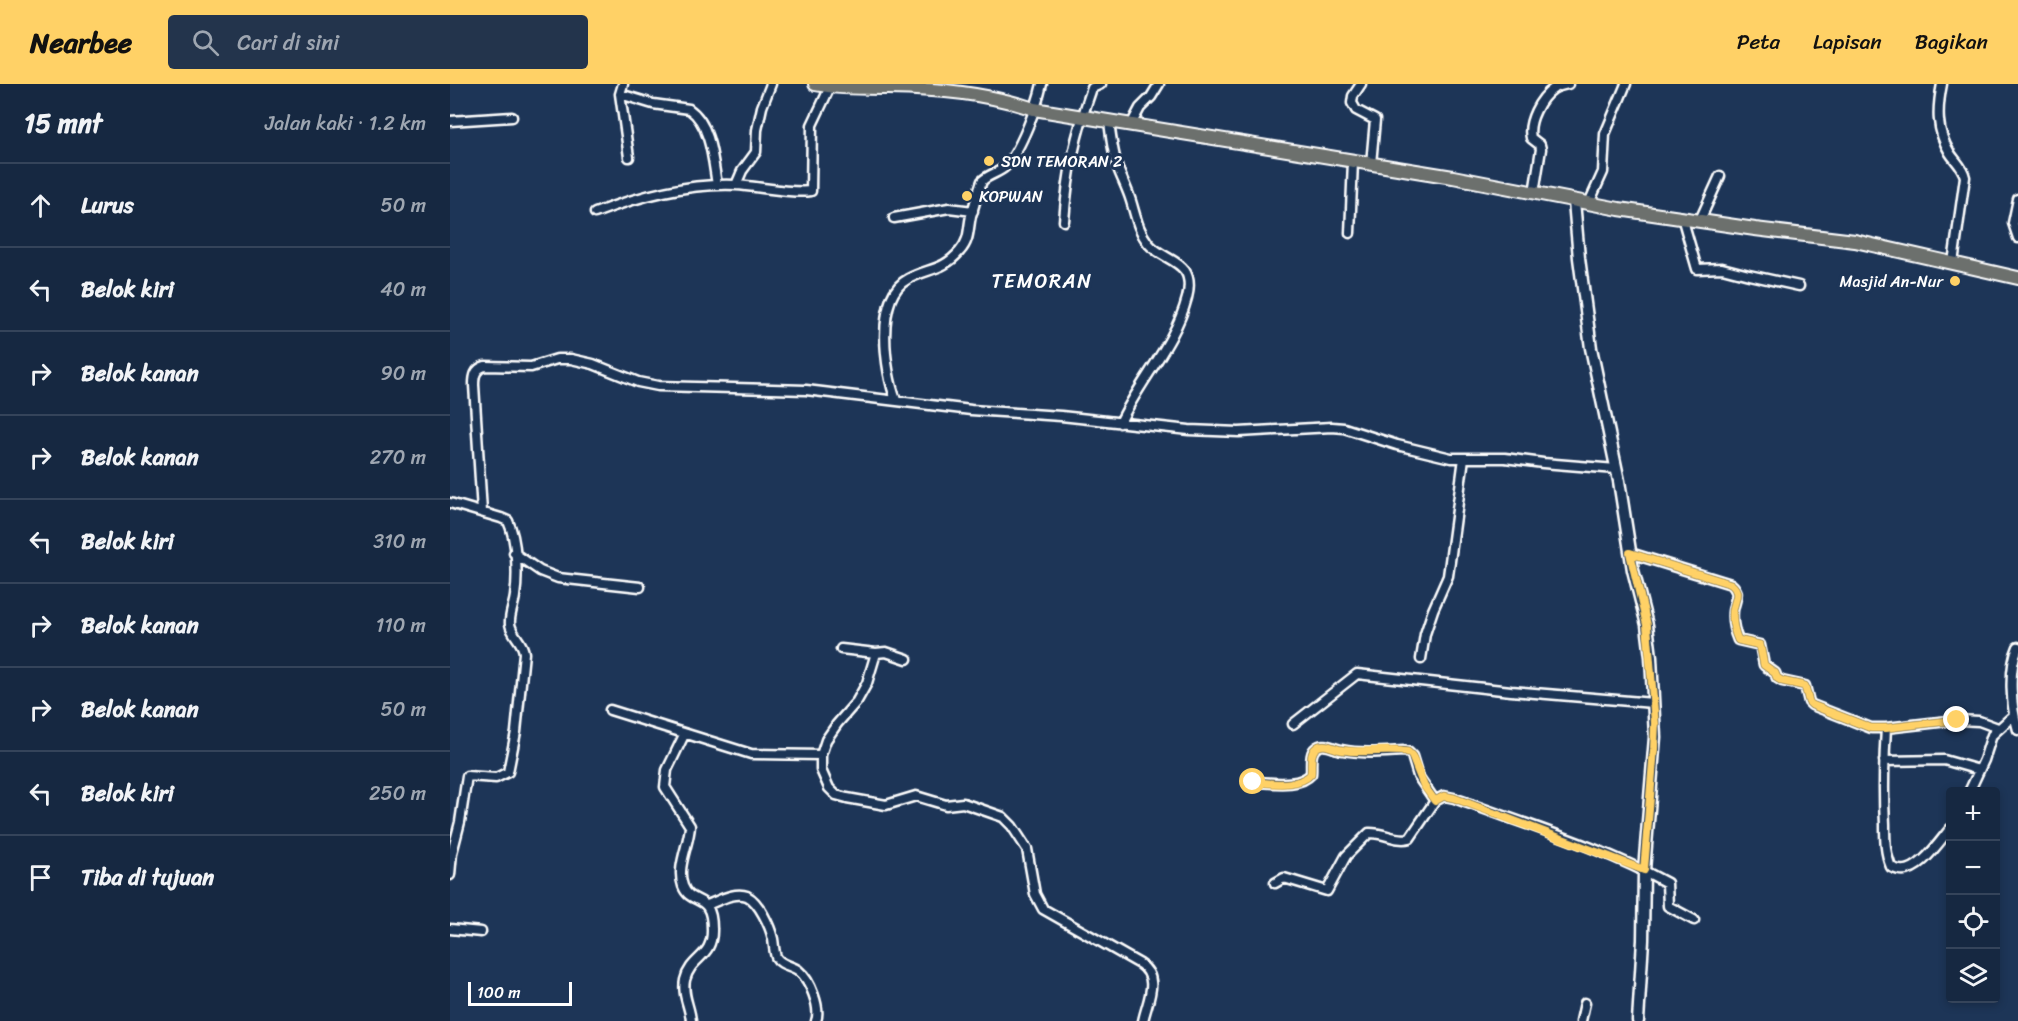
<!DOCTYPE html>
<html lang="id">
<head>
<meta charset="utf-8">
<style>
  body { margin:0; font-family:Sriracha,sans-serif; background:#23344c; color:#f1f3f6 }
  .controls { position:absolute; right:18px; bottom:18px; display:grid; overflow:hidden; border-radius:6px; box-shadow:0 3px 9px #0003 }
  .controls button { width:54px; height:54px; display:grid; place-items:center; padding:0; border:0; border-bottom:2px solid #35445a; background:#162841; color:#f1f3f6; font:30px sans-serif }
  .scale { position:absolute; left:18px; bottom:15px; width:104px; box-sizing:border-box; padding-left:6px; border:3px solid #fff; border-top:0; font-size:16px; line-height:21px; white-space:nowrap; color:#fff; -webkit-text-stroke:4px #1d3557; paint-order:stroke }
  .stop { position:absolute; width:18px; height:18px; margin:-14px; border:4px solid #ffd166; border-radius:50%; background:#fff }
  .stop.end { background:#ffd166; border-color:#fff; box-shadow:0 2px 6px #0008 }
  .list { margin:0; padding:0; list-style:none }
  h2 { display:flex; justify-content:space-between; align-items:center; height:78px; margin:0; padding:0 24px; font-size:26px }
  h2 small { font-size:20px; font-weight:400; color:#9ea6b1 }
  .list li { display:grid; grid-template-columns:39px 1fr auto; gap:18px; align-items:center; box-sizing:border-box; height:84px; padding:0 24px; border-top:2px solid #35445a }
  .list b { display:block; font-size:22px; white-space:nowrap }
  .list em { font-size:20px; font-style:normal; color:#9ea6b1 }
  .icon { flex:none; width:33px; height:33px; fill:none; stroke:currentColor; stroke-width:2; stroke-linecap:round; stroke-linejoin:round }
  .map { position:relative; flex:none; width:1568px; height:937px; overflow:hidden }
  header { display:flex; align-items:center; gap:36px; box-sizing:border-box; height:84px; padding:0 30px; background:#ffd166; color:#111 }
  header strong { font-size:28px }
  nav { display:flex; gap:33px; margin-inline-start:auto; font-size:21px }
  .search { width:420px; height:54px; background:#23344c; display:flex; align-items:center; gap:15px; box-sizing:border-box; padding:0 21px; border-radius:6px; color:#9ea6b1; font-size:22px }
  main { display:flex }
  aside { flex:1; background:#162841 }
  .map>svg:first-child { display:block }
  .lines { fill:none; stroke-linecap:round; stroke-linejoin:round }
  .minor-casing { stroke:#fff; stroke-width:13 }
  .tertiary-casing { stroke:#fff; stroke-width:15 }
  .primary-casing { stroke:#fff; stroke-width:16 }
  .minor { stroke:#1d3557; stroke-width:8 }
  .tertiary { stroke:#1d3557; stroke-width:10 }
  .primary { stroke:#6c706d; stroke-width:12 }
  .route { stroke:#ffd166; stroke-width:8 }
  .poi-dot { fill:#ffd166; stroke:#1d3557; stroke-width:2 }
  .labels { text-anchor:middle; stroke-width:6; stroke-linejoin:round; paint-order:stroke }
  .poi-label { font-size:16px; fill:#fff; stroke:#1d3557; text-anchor:start }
  .quarter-label { font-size:20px; letter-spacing:1.5px; fill:#fff; stroke:#1d3557 }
</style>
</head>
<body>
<header>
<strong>Nearbee</strong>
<div class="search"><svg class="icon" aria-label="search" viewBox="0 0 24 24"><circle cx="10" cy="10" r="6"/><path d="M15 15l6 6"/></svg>Cari di sini</div>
<nav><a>Peta</a><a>Lapisan</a><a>Bagikan</a></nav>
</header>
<main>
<aside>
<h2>15 mnt<small>Jalan kaki · 1.2 km</small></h2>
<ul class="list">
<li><svg class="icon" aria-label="ahead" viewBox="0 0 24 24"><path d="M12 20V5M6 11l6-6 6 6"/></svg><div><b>Lurus</b></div><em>50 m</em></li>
<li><svg class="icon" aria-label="left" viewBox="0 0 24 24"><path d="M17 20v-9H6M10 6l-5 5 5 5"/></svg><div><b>Belok kiri</b></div><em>40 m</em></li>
<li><svg class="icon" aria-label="right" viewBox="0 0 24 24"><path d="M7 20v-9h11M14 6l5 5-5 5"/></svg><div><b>Belok kanan</b></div><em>90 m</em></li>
<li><svg class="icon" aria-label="right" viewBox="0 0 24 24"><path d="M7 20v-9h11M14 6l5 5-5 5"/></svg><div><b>Belok kanan</b></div><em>270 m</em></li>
<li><svg class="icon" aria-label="left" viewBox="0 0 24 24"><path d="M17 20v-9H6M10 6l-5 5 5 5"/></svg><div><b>Belok kiri</b></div><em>310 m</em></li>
<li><svg class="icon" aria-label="right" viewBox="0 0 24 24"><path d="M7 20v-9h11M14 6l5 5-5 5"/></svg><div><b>Belok kanan</b></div><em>110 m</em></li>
<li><svg class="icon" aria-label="right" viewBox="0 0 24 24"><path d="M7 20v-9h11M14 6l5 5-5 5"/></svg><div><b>Belok kanan</b></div><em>50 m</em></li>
<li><svg class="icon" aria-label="left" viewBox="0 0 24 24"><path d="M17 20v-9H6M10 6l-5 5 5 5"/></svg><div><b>Belok kiri</b></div><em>250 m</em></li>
<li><svg class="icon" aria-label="arrive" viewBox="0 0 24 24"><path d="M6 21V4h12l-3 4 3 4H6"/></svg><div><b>Tiba di tujuan</b></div></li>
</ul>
</aside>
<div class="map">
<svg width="1568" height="937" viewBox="0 0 1568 937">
  <rect width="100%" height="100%" fill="#1d3557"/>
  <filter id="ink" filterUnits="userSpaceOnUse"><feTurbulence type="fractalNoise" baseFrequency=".0167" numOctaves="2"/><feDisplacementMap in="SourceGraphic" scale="12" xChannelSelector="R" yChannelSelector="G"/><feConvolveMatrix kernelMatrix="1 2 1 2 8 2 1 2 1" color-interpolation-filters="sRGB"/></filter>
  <g filter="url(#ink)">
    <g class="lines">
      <!-- minor casing -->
      <g class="minor-casing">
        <path id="minor" d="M173 0 170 10 179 73
          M911 0 903 12 902 19 906 26 925 36 921 80
          M1492 0C1487 25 1486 46 1500 69 1505 77 1513 83 1515 93L1503 179
          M170 10 203 20 239 25C261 40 263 77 267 101
          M0 37 62 33
          M659 37C661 54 663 71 669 87 673 97 678 107 681 117 686 133 688 146 698 159 714 179 747 175 737 214 725 260 690 296 670 339
          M681 41 690 24 701 13 709 0
          M286 101 292 87 306 68 307 46 312 23 321 0
          M1084 109 1091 65 1090 61 1081 54C1077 38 1090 14 1103 5 1108 2 1113 1 1118 0
          M1568 115 1563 139 1568 154
          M1139 119 1153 88 1155 50 1176 0
          M145 129C189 112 238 99 286 101 306 102 343 110 361 107L362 41 380 3
          M1232 133 1247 185 1272 184 1299 191 1349 202
          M444 134 499 124 523 127
          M1250 136 1270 92
          M614 137C618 86 625 52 642 4L651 0
          M900 149 903 77
          M446 316C435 288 424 213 458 195 478 184 493 187 510 167 520 156 518 145 521 132 524 121 528 108 532 97 539 90 549 89 556 82 571 65 587 22 592 0
          M0 419 51 434 58 437C67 456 68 492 65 512 64 521 59 531 60 540 62 552 73 557 74 569L66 648 58 688 46 694 17 692 10 738 2 769 0 791
          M32 428 24 301C24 292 25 285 35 282L81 283 107 275H121L143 280 188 298 208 302 356 306 521 326 611 332 739 346 789 348 882 343 894 344 947 361 1001 374H1055L1093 379 1166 385
          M64 469 90 487 108 494 190 503
          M1180 469 1281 500C1292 509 1284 516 1283 527 1282 537 1284 547 1288 556L1310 561 1314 581 1325 589 1327 594 1332 597 1355 602 1359 618 1362 621 1421 644H1436L1507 636 1529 637 1548 644
          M1568 563C1558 585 1561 624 1568 646
          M391 565 426 569
          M457 575 436 568 426 569 417 599 407 617 387 640 376 656 371 671V686L379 704 386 711 397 714 436 721 466 712 496 721 513 719 553 733 562 742 577 765 585 810 593 825 690 880C711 894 697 917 693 937
          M971 575 975 550 983 526 998 492 1014 374
          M160 626 301 670 371 671
          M843 640 907 590 1061 607 1203 619
          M1436 644C1434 676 1433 708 1435 740 1435 755 1435 769 1441 783 1444 784 1447 786 1450 786 1468 790 1490 757 1500 745
          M234 651 217 686 215 703 240 742C239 761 226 783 233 802 241 823 262 807 262 845 263 874 241 872 235 896 232 912 240 922 241 937
          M1434 677 1494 676 1529 686
          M803 698C820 698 849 704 861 690 862 682 859 669 866 664 873 657 884 665 892 666 912 670 933 668 953 667L958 668 962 672 968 692 985 717
          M1519 708 1534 676 1542 651 1564 631
          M825 799 834 794 877 807 896 772 919 749C933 748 946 758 960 754L985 717 994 712 1004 714C1074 740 1152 763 1217 799L1218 822 1244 836
          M257 821C268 817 285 807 297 812 309 818 320 842 323 855 324 861 324 867 326 873 331 882 342 881 349 887 360 896 371 924 366 937
          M0 845 31 848
          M1131 937 1135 919"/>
      </g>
      <!-- tertiary casing -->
      <g class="tertiary-casing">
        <path id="tertiary" d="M1124 117 1129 174 1141 264 1169 397 1183 486 1197 541 1201 573 1205 653 1194 786 1193 856 1188 937"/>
      </g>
      <!-- primary casing -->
      <g class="primary-casing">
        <path id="primary" d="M365 0C390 5 413 3 438 4 488 5 536 9 584 25L1003 93 1169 125 1305 145 1405 157 1568 194"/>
      </g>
      <!-- minor -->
      <use href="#minor" class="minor"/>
      <!-- tertiary -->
      <use href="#tertiary" class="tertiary"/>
      <!-- primary -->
      <use href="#primary" class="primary"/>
    </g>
  </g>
  <g class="lines" filter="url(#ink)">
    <!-- route -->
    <path class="route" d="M803 698C820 699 849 704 861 690 862 682 859 669 866 664 873 657 884 665 892 666 914 670 937 664 958 668L962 672 974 702 985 717 994 712 1004 714 1194 786 1204 665 1205 639 1197 541 1180 469 1281 500C1292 509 1284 516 1283 527 1282 537 1284 547 1288 556L1310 561 1314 581 1325 589 1327 594 1332 597 1355 602 1359 618 1362 621 1421 644H1436L1507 636"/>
  </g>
  <!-- markers -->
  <g class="poi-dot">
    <circle cx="539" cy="77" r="6"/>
    <circle cx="517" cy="112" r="6"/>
    <circle cx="1505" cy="197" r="6"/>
  </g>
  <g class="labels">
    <!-- poi labels -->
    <g class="poi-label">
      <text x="551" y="83">SDN TEMORAN 2</text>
      <text x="529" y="118">KOPWAN</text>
      <text x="1493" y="203" text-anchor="end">Masjid An-Nur</text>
    </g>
    <!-- quarter labels -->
    <g class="quarter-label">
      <text x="592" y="204">TEMORAN</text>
    </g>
  </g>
</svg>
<div class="controls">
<button>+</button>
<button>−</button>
<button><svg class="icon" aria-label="locate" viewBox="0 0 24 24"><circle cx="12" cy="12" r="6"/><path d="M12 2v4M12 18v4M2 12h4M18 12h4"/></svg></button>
<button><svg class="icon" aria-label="layers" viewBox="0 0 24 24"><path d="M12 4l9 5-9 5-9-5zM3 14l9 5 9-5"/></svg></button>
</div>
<div class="scale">100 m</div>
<div class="stop" style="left:803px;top:698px"></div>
<div class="stop end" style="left:1507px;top:636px"></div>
</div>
</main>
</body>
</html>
